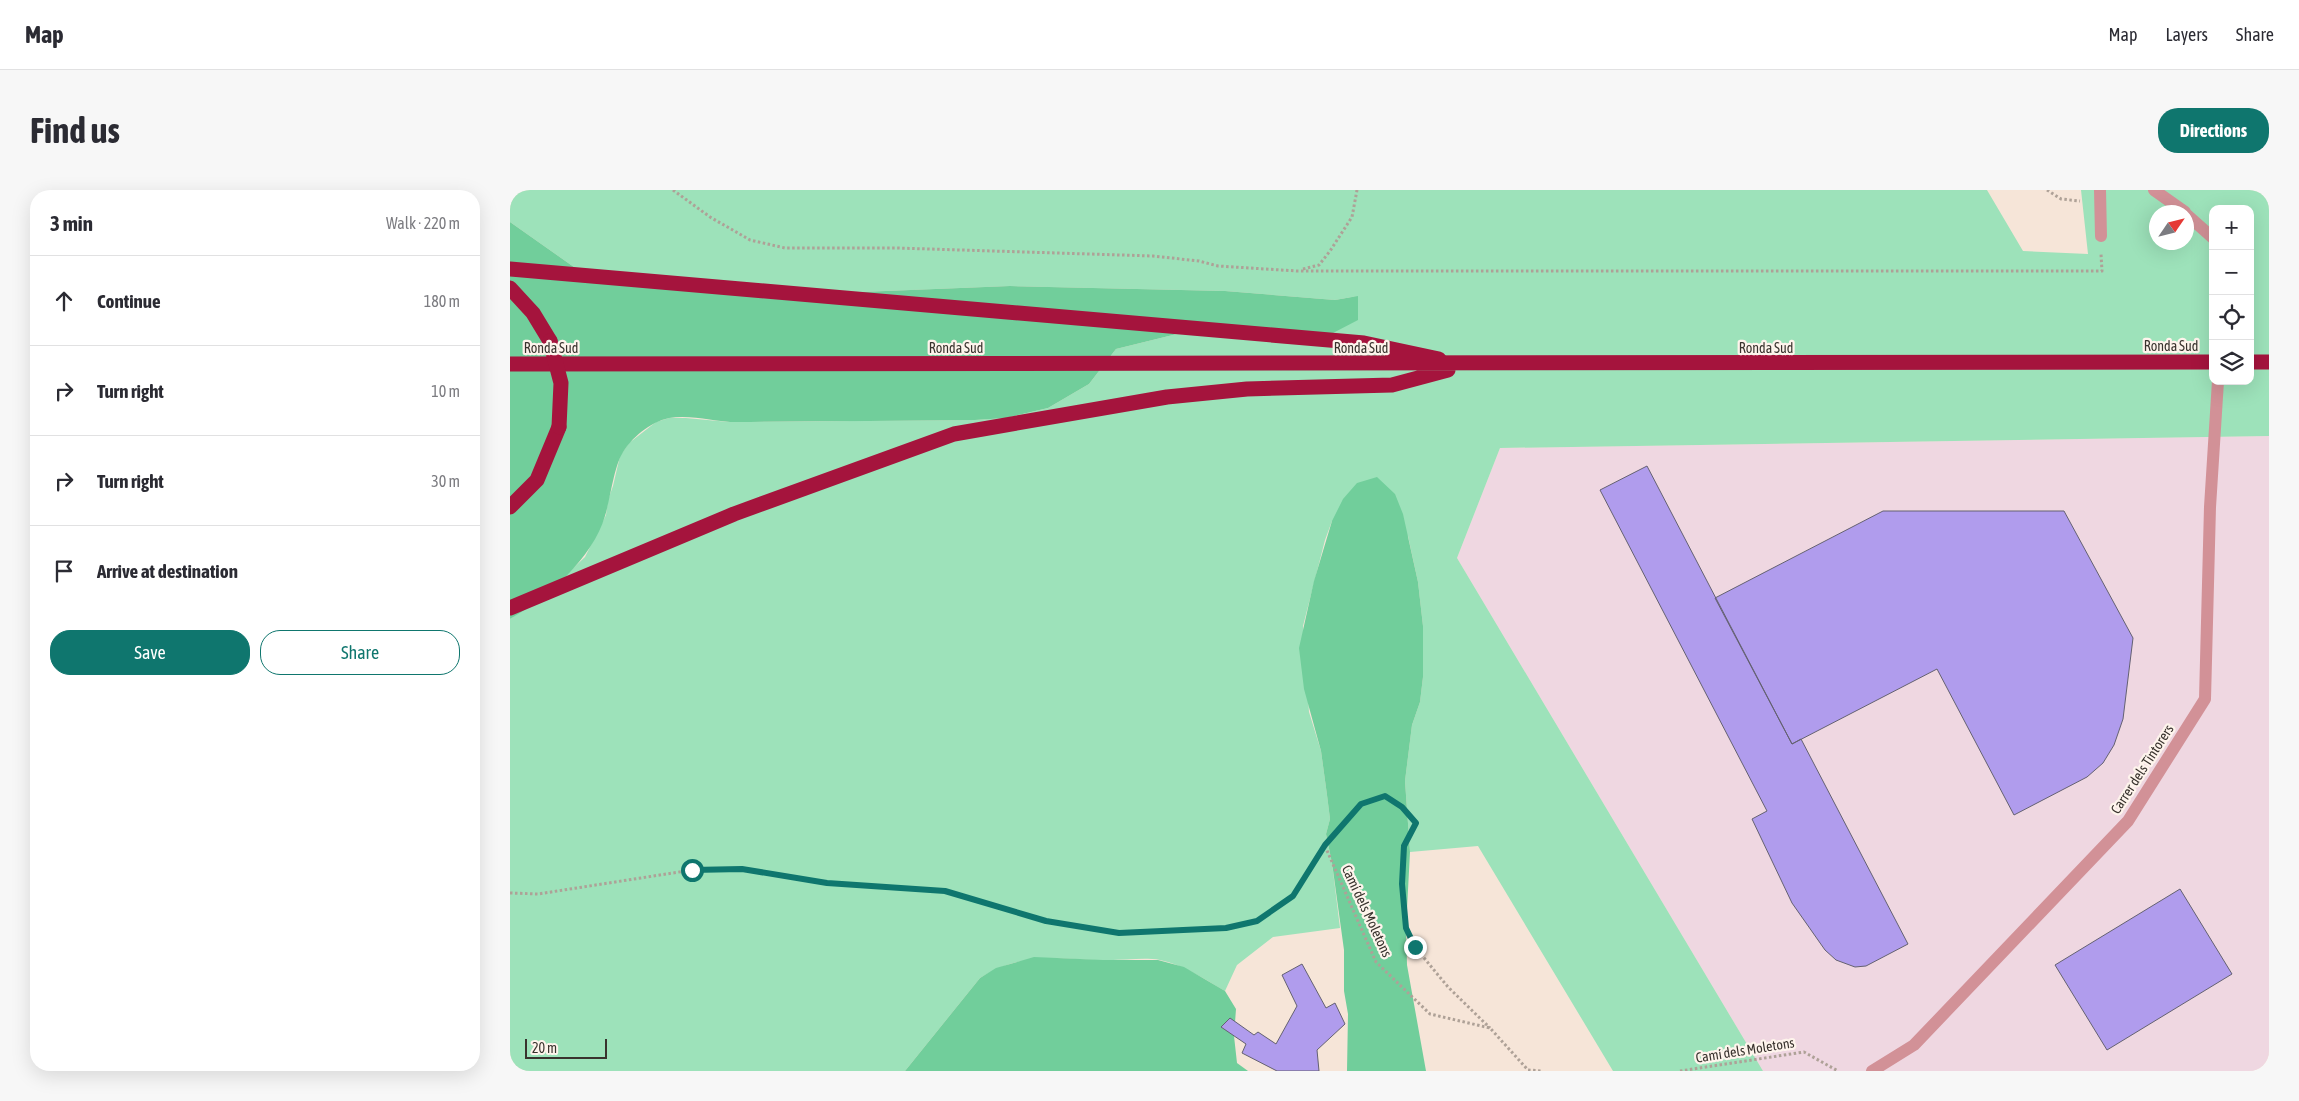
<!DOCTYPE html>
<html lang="en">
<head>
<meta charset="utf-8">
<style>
  body { margin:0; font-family:"Asap Condensed",sans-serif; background:#f7f7f7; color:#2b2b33 }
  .controls { position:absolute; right:15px; top:15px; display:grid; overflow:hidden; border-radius:10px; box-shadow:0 5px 20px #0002 }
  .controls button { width:45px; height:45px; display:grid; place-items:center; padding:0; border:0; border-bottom:1px solid #e1e1e2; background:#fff; color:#2b2b33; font:25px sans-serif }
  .compass { position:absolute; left:1639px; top:15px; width:45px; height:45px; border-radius:50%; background:#fff; box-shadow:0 5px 20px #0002; rotate:55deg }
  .scale { position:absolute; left:15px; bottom:12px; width:82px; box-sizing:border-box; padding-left:5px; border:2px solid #39332e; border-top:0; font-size:14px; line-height:18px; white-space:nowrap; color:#39332e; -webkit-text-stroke:4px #fef4ec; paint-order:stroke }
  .stop { position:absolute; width:15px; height:15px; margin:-11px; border:4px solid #0f766e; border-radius:50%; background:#fff }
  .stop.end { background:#0f766e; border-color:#fff; box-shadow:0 1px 5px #0008 }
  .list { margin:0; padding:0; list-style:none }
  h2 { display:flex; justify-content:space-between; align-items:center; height:65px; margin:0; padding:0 20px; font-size:21px }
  h2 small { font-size:16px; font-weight:400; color:#7c7c81 }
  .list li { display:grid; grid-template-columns:32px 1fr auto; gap:15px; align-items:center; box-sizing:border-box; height:90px; padding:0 20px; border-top:1px solid #e1e1e2 }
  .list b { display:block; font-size:19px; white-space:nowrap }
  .list em { font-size:16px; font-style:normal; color:#7c7c81 }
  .actions { display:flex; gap:10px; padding:15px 20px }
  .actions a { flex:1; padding:11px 0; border:1px solid #0f766e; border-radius:20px; text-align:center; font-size:18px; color:#0f766e }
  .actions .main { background:#0f766e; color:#fff }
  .icon { flex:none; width:28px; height:28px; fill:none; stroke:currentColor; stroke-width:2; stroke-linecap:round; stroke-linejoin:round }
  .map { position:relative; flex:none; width:1759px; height:881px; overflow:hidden; border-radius:20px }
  header { display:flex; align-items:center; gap:30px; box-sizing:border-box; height:70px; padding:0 25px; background:#fff; border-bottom:1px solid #e1e1e2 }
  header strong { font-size:24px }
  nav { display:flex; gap:28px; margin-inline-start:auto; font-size:18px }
  .intro { display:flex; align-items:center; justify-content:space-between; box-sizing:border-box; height:120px; padding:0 30px }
  h1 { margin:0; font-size:35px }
  .button { padding:12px 22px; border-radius:20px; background:#0f766e; color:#fff; font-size:18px; font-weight:700 }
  main { display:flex; gap:30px; padding:0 30px }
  aside { flex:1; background:#fff; border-radius:20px; box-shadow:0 5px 20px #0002 }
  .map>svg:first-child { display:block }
  .industrial { fill:#efd7e1 }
  .green { fill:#9de2ba; fill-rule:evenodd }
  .forest { fill:#71ce9b }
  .building { fill:#b09ced; stroke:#646171 }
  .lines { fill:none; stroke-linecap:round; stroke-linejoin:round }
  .path { stroke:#aea197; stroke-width:3; stroke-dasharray:2.5 2.5; stroke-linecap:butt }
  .minor { stroke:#d29197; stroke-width:12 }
  .highway { stroke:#a5143d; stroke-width:15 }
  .highway-bridge { stroke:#a5143d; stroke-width:15 }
  .route { stroke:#0f766e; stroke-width:6 }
  .labels { text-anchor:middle; stroke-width:4.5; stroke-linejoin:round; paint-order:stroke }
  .street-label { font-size:14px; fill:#39332e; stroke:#fef4ec }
</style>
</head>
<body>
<header>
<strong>Map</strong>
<nav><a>Map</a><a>Layers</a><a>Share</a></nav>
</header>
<div class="intro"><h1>Find us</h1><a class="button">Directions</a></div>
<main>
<aside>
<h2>3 min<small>Walk · 220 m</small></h2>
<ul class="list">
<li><svg class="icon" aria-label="ahead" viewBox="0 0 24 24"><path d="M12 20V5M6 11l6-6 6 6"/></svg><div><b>Continue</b></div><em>180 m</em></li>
<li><svg class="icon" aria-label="right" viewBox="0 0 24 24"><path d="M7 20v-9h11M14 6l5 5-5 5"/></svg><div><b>Turn right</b></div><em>10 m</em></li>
<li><svg class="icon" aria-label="right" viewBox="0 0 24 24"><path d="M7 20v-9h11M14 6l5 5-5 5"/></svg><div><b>Turn right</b></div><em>30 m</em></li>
<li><svg class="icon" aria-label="arrive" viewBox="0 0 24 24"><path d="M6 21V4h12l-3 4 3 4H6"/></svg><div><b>Arrive at destination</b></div></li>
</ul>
<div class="actions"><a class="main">Save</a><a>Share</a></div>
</aside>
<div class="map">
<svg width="1759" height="881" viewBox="0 0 1759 881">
  <rect width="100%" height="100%" fill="#f6e5d8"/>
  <!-- industrial -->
  <path class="industrial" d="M1759 246V881H1253L947 368 990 258Z"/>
  <!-- green -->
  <path class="green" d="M0 0H1477L1513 61 1578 64 1571 0H1759V246L990 258 947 368 1253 881H1103L968 656 900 662 895 591 902 535 910 512 913 487V436L908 392 898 346 822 331 815 350 793 436 799 522 811 561 817 605 820 629 816 644 822 673 830 738 763 747 727 775 715 801C694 789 674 775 650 770 632 767 611 771 592 770 544 769 515 761 470 788L395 881H0V429L39 401 75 367 96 325 98 310 103 296 110 266 119 253 146 232 159 228H176L219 232 465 230 496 228 538 218 579 194 606 159 671 143 848 106 825 110 715 101 500 96 301 104 71 82 0 32ZM1703 19H1740V191H1703ZM1646 22H1676V52H1646Z"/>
  <!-- forest -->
  <path class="forest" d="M0 32 71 82 301 104 500 96 715 101 825 110 848 106V130L823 143H671L606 159 579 194 538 218 496 228 465 230C386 231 306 231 227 232 204 232 181 224 159 228 140 232 121 248 112 264 104 277 100 310 95 326 83 368 37 408 0 429Z
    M867 287 885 304 893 324 908 392 913 436V487L910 512 902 535 895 591 900 662 896 738 897 775 916 881H837L838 824 834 801V760L822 673 816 644 820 629 817 605 811 561 794 499 789 458 804 391 822 331 833 309 847 293Z
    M524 767 593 770H648L674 777 715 801 726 819 724 846 727 873 738 881H395L470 788 486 778Z"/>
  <!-- building -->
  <path class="building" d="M1137 276 1282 554 1291 549 1398 754 1356 776 1345 777 1326 770 1315 760 1282 713 1242 629 1257 621 1090 300Z
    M1373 321H1554L1623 448 1613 529 1604 555 1593 573 1577 587 1504 625 1427 479 1282 554 1205 408Z
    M1670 699 1722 784 1597 860 1545 775Z
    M792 774 816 818 825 813 835 834 807 860 809 881H767L732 863 736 854 711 837 720 828 744 845 748 842 766 854 787 816 772 785Z"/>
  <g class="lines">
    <!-- path -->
    <path class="path" d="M163 0 200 27 240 50 275 58H387L643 66 689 71 708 76 787 81H1592L1591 64
      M1537 0 1551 9 1570 11
      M793 79 809 75 820 61 842 27 847 0
      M815 656 866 772 920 824 980 838 1018 880 1032 881
      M0 703 28 704 182 680 232 679 317 693 435 701 537 731 609 743 716 738 747 731 783 705 815 655 851 614 875 606 892 617 906 633 894 655 892 694 896 738 905 757 938 797 980 838
      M1170 881 1294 862 1328 881"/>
    <!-- minor -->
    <path class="minor" d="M1590 0 1591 46
      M1644 0 1675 22
      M1676 24 1703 48
      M1362 881 1404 855 1618 631 1695 509 1700 317 1708 191"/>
    <!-- highway -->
    <path class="highway" d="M0 79 854 153 929 169
      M0 98 23 123 40 151
      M1740 172H1759
      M0 174 1703 172
      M0 317 27 290 49 237
      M0 418 224 324 444 244 657 207 737 199 882 195 938 180"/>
    <!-- highway-bridge -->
    <path class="highway-bridge" d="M40 151 51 193 49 237"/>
  </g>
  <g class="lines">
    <!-- route -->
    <path class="route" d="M182 680 232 679 317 693 435 701 536 731 609 743 716 738 747 731 783 706 815 655 851 614 875 606 892 617 906 633 894 656 892 694 896 738 905 757"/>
  </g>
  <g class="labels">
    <!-- street labels -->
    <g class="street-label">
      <text x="1661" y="161">Ronda Sud</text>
      <text x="41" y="163">Ronda Sud</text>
      <text x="446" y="163">Ronda Sud</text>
      <text x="851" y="163">Ronda Sud</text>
      <text x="1256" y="163">Ronda Sud</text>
      <text transform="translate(1632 579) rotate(-57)" y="5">Carrer dels Tintorers</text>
      <text transform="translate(857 721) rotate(65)" y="5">Camí dels Moletons</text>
      <text transform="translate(1235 860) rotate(-9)" y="5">Camí dels Moletons</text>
    </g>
  </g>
</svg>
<div class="controls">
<button>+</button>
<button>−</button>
<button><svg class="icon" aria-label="locate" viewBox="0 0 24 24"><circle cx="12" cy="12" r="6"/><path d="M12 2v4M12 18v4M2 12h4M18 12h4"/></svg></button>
<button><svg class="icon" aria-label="layers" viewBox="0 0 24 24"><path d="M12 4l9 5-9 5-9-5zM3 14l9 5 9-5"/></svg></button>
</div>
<svg class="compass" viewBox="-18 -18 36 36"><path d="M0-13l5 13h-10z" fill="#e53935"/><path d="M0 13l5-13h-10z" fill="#7c7c81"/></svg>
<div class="scale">20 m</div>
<div class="stop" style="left:182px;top:680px"></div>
<div class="stop end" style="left:905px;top:757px"></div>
</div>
</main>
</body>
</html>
